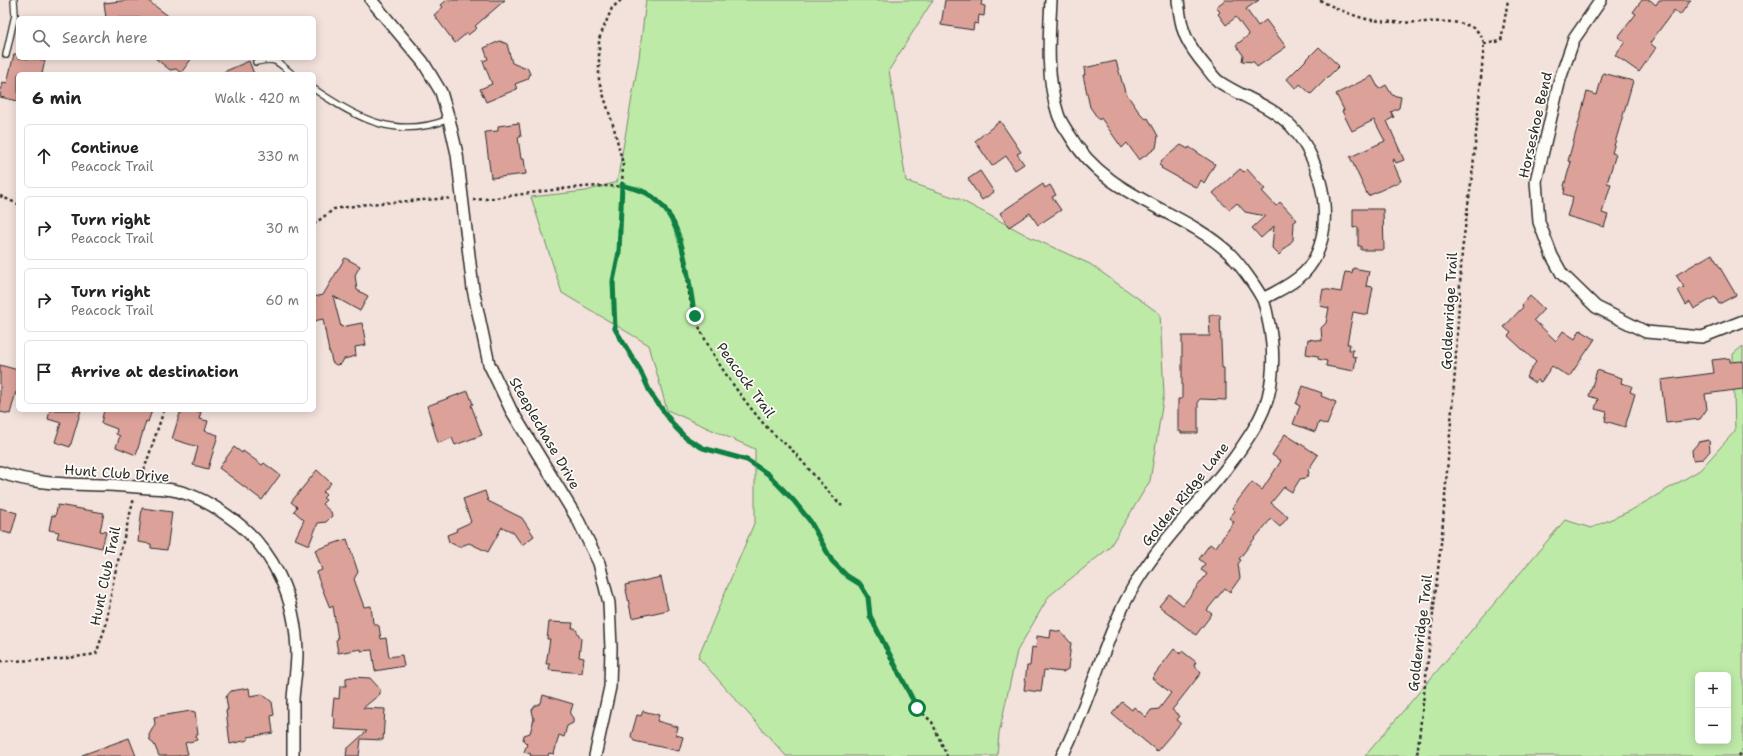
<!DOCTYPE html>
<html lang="en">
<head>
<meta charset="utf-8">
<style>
  body { margin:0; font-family:"Shantell Sans",sans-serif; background:#f2f2f2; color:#222 }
  .controls { position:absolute; right:12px; bottom:12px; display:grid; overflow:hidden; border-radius:6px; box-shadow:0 2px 10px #0003 }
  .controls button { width:36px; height:36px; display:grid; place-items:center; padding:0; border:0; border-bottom:1px solid #e0e0e0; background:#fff; color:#222; font:20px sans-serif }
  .stop { position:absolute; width:12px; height:12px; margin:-9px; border:3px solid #0b8043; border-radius:50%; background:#fff }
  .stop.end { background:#0b8043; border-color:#fff; box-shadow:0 1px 4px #0008 }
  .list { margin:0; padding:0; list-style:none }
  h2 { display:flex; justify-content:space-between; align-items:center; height:52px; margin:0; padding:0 16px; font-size:17px }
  h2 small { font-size:13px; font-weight:400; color:#767676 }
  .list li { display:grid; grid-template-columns:26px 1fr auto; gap:12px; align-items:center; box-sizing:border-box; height:64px; margin:0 8px 8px; padding:0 8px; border:1px solid #e0e0e0; border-radius:6px }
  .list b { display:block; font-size:15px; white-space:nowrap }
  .list p { margin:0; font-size:13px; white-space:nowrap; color:#767676 }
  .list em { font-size:13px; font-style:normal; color:#767676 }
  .icon { flex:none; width:22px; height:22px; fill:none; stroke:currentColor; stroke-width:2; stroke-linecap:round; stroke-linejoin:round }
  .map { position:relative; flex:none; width:1743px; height:756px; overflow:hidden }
  .search { position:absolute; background:#fff; box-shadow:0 2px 10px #0003; left:16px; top:16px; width:300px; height:44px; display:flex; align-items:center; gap:10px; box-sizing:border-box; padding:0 14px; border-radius:6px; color:#767676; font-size:15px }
  .panel { position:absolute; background:#fff; box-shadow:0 2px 10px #0003; left:16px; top:72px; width:300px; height:340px; border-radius:6px }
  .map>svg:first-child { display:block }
  .green { fill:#beeaa8; stroke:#748a6a; fill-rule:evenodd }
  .building { fill:#dca29a; stroke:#2b2b2b }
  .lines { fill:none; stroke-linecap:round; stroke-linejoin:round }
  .service-casing { stroke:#2b2b2b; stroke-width:8 }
  .minor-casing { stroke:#2b2b2b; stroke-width:14 }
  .path { stroke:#2b2b2b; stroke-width:2.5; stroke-dasharray:3 3; stroke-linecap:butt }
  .service { stroke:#fdfcf7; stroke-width:5.5 }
  .minor { stroke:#fdfcf7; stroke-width:11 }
  .route { stroke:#0b8043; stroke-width:5 }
  .labels { text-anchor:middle; stroke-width:3.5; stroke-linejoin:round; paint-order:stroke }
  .street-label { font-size:14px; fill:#2b2b2b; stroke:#fdfcf7 }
</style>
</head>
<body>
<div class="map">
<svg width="1743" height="756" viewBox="0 0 1743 756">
  <rect width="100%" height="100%" fill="#f3e1db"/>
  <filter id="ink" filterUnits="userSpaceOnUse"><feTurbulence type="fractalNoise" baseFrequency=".025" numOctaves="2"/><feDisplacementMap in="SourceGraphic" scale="8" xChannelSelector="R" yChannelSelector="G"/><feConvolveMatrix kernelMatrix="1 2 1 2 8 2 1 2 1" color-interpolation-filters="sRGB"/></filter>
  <g filter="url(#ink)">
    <!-- green -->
    <path class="green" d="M646 0H933L889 70 906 181 959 199 1030 237 1090 264 1160 314 1164 394 1150 481 1109 548 1049 596 1017 651 999 733 997 756H786L698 657 755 521V449L667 410 649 345 562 293 531 197 586 191 617 182 639 58Z
      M1743 346V756H1365L1565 520 1591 528 1630 511 1700 470 1735 431 1733 354ZM1698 675H1728V741H1698Z"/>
    <!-- building -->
    <path class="building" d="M130 0H147L171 18H106L104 3Z
      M447 0H505L475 26 477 28 468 35 467 33 455 43 434 15 443 7 441 5Z
      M945 0H982L981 5 985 6 984 16 979 15 978 24 974 23 973 30 941 25Z
      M1225 0H1259L1246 9 1258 26 1266 20 1286 47 1257 67 1254 62 1242 61 1243 55 1236 45 1249 35 1236 17 1226 25 1218 14 1220 12 1216 7Z
      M1642 0H1650L1656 5 1659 0H1691L1680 15 1674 10 1650 43 1656 48 1639 72 1615 55 1625 42 1618 37 1636 14 1633 12Z
      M500 41 507 44 512 63 524 68 527 67 530 74 528 79 515 84 517 89 486 102 480 89 492 84 483 61 488 59 484 48Z
      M1319 47 1339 66 1311 94 1300 84 1296 89 1287 79Z
      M14 54H18V58L45 60 42 74H18V101L0 97 3 82 7 83Z
      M155 58H192L181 73 176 69 170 70Z
      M249 61 254 74H219Z
      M1116 61 1125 92 1139 112 1146 119 1148 118 1158 136 1156 148 1139 160 1127 143 1122 148 1101 118 1099 120 1090 107 1083 75H1085L1084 68Z
      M1603 73 1633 81 1612 153 1616 154 1607 183 1611 184 1602 213 1608 215 1604 227 1567 216 1573 197 1564 194 1565 187 1564 186 1571 162 1568 161 1587 92 1597 95Z
      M1372 76 1379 89 1386 85 1392 95 1401 97 1399 108 1391 112 1394 117 1387 121 1404 160 1396 163 1394 159 1392 160 1401 181 1368 196 1350 157 1385 141 1374 120 1352 131 1342 111 1344 110 1336 94Z
      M1000 121 1021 152 1017 154 1024 164 1015 170 1006 156 992 166 975 141Z
      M519 123 521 137H518L521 159H524L526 174 491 178 485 132 498 131V126Z
      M1181 145 1188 149 1189 147 1215 164 1204 183 1201 180 1197 188 1161 168 1162 167 1159 165 1162 160Z
      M1240 169 1244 172 1247 169 1265 189 1262 191 1276 206 1280 202 1297 220 1294 222 1293 240 1279 255 1272 248 1274 226 1261 238 1252 228 1265 216 1245 212 1237 203 1229 210 1213 193Z
      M980 171 994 192 982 200 968 179Z
      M1043 184 1045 188 1050 185 1056 195 1052 197 1061 210 1038 225 1030 213 1009 227 1000 213Z
      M1353 209H1383L1384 250H1361V246H1358V227L1353 228Z
      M1712 254 1736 295 1719 304 1715 297 1694 309 1690 302 1686 305 1678 290 1684 287 1676 275Z
      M345 258 360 266 355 275 357 290 368 296 360 311 333 296 341 327 362 323 366 345 355 347 356 356 344 359 341 364 336 365 332 362 330 352H329L323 319 314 321V306L316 305 314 297 323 295Z
      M1353 268 1369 271 1366 286 1373 287 1368 315 1353 312 1347 344H1350L1349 350H1353L1352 356 1356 357 1354 371 1326 366 1327 361 1318 359V356L1306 354 1308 339 1322 341 1321 328 1326 323 1329 308 1320 306 1323 289 1341 292 1345 272 1352 273Z
      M1530 296 1544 309 1534 320 1556 341 1563 331 1575 339 1580 330 1595 339 1569 377 1552 366 1541 382 1537 380 1535 383 1526 377 1536 362 1508 336 1511 333 1504 327 1523 307 1522 305Z
      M1209 315H1220L1222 368H1224V383H1226V400L1200 399 1198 401V433H1181V431H1178V399H1182V336H1210Z
      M1730 358V362L1743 361V389L1705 394 1707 409 1700 419 1666 423 1661 380 1714 373 1712 360Z
      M0 365 18 370V392H16L10 414 0 412Z
      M1597 370 1622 378 1621 383 1632 386 1630 392 1635 394 1625 427 1605 421 1607 412 1595 409 1598 399 1589 396Z
      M1303 386 1322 393 1321 396 1336 402 1327 425 1319 422 1315 432 1293 424 1300 406 1296 404Z
      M468 391 473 404 471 405 482 435 455 445 452 438 438 443 427 406Z
      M50 410H81L70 447 55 442 61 423 48 419Z
      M104 410H152L148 422 146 421 136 455 116 447 120 436 116 434 117 429 101 423Z
      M183 410 201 412 199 419 208 421 205 431 218 435 208 469 193 465 198 447 172 439 180 413H182Z
      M1285 434 1318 455 1308 470 1309 473 1306 478 1300 479 1292 492 1284 487 1271 503 1288 517 1280 527 1271 519 1255 538 1239 559 1241 560 1238 564 1240 578 1230 592 1225 588 1207 610 1212 614 1196 635 1159 606 1169 594 1183 605 1207 574 1201 570 1205 564 1199 559 1210 544 1215 548 1234 522 1229 518 1235 511 1232 508 1252 482 1262 490 1281 461 1272 455Z
      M1709 440 1710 451 1703 459 1693 460 1692 450 1699 442Z
      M234 447 242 453 243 451 262 465 264 463 280 475 262 500 219 468Z
      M317 470 331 483 323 492 326 495 323 498 326 500 322 504 331 512 332 516 326 522 318 523 309 545 295 539 304 520 294 511 297 507 291 502Z
      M485 491 488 501 522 518 534 536 522 545 513 532 502 527 488 552 469 543 459 547 449 542 447 535 457 531 456 529 471 522 463 499Z
      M58 505 104 513 100 531 106 532 102 548 57 538 59 532 49 530 52 515 55 516Z
      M0 508 17 513 11 534 0 531Z
      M142 508 172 512 167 550 151 548V544L138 542Z
      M347 539 358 572 354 579 364 607 371 606 373 623 379 626 381 639 386 638 389 657 402 655 404 666 375 671 372 650 361 651V649L338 653 336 640 338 639 333 606 330 608 318 578 317 572 322 570 315 550Z
      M661 577 668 610 632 618 625 585Z
      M549 622 573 623 572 628H575L581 639 579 657 584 658 582 673 549 670 550 664H546L550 639H547Z
      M1051 630 1061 632 1071 643 1068 669 1063 672 1044 670 1041 692 1024 690 1027 666H1030L1032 647 1036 648 1037 636 1050 638Z
      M1174 649 1180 654 1182 651 1196 662 1194 665 1201 673 1172 710 1180 716 1177 720 1181 723 1157 751 1112 714 1122 702 1132 710 1134 707 1146 717 1151 710 1159 709 1171 693 1152 678Z
      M351 677 370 678 380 689V694L363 708 385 709 383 740 361 739 359 756H346L347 749 367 731 334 729 335 719 332 716 334 698 339 699 340 686H346V678Z
      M249 688 250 696 262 694 272 702 274 715 271 716 273 733 248 737V740L230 744 226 710H228L226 697 231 691Z
      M543 695 573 704 570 714 573 718V723L567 726 564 737 559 735 554 754 549 753 548 756H530L531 754 524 752 527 744 523 740 524 735 530 733 534 719 532 710 535 706 541 703Z
      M191 711 195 712 198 735H196L197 740 185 743 188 754 177 756H159L154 744 150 741 149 735 155 724 154 717Z
      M643 711 659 715 657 721 678 727 676 735 683 737 679 751 634 741 631 736 637 715 641 716Z
      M129 738 136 756H82V755Z"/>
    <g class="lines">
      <!-- service casing -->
      <g class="service-casing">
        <path id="service" d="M6 55 15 15 14 0
          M256 62C277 57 277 62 292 74
          M314 89C358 119 396 140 449 119"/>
      </g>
      <!-- minor casing -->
      <g class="minor-casing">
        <path id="minor" d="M371 0 423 62 441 92 449 119 457 154 473 289 489 364 511 410 578 520 599 563 609 603 611 648 610 687 595 756
          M1051 0C1049 37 1046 78 1058 114 1060 121 1065 128 1069 134 1106 199 1179 207 1229 253 1239 263 1255 285 1262 298 1266 305 1267 316 1269 324 1274 348 1274 373 1268 397 1262 419 1248 438 1235 457 1204 499 1166 535 1138 579 1104 634 1092 699 1062 756
          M1178 0C1181 32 1186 43 1207 68 1211 73 1215 80 1221 83 1244 98 1272 106 1291 126 1324 161 1340 235 1304 273 1292 285 1277 291 1263 299
          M1601 0 1574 39 1560 79 1536 181 1539 222 1552 256 1562 274 1596 307 1646 332 1702 337 1743 321
          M0 472C34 485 72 484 107 485 127 486 146 488 165 489 187 491 210 503 228 516 274 547 296 599 297 653 297 668 294 684 293 699 293 718 293 737 293 756"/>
      </g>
      <!-- path -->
      <path class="path" d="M621 0 612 8 599 39V81L614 128 623 164 619 252 613 281 615 329 640 370 651 394 676 428 686 438 703 448 747 460 768 474 794 501 810 521 832 561 847 576 860 584 868 597 870 616 888 654 917 708 932 722 947 756
        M1320 0C1330 6 1360 19 1372 20 1387 22 1405 23 1421 22 1441 22 1479 17 1484 44L1473 168 1462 251 1455 371 1442 534 1417 756
        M1484 44 1501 41 1508 0
        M0 196 18 204
        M473 200C514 198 616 174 649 194 692 221 680 276 695 317 710 355 737 392 763 423 772 434 784 442 794 452 810 470 825 489 842 506
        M314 224 334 209 367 204 452 198
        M142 476 164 410
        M0 661 54 660 96 654 106 625 114 577 134 498
        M1739 756 1743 750"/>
      <!-- service -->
      <use href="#service" class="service"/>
      <!-- minor -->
      <use href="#minor" class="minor"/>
    </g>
  </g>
  <g class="lines" filter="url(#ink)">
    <!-- route -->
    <path class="route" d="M695 316C687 277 685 215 648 194 641 189 630 188 622 185L619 252 613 281 615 329 640 370 651 394 676 428 686 438 703 448 747 460 768 474 794 501 810 521 832 561 847 576 860 584 868 597 870 616 917 708"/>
  </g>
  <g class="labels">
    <!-- street labels -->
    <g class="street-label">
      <text transform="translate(1535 125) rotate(-77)" y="5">Horseshoe Bend</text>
      <text transform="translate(1449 311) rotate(-87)" y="5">Goldenridge Trail</text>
      <text transform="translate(746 380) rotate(54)" y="5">Peacock Trail</text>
      <text transform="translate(545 433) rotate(60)" y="5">Steeplechase Drive</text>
      <text transform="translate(117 473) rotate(4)" y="5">Hunt Club Drive</text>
      <text transform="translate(1185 494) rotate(-51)" y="5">Golden Ridge Lane</text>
      <text transform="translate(105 576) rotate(-78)" y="5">Hunt Club Trail</text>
      <text transform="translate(1420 633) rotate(-83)" y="5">Goldenridge Trail</text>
    </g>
  </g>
</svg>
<div class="controls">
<button>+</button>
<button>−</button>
</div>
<div class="stop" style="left:917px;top:708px"></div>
<div class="stop end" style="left:695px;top:316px"></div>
<div class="search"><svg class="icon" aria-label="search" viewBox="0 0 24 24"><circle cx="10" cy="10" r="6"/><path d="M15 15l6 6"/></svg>Search here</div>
<section class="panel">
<h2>6 min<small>Walk · 420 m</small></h2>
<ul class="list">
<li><svg class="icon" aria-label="ahead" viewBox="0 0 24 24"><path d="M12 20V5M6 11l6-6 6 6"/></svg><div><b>Continue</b><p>Peacock Trail</p></div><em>330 m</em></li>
<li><svg class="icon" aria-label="right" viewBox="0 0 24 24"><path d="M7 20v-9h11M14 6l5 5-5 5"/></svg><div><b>Turn right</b><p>Peacock Trail</p></div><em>30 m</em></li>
<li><svg class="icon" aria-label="right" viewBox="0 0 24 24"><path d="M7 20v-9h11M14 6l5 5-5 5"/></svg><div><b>Turn right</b><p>Peacock Trail</p></div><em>60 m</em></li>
<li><svg class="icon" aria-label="arrive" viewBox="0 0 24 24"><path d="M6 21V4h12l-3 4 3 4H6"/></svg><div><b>Arrive at destination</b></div></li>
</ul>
</section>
</div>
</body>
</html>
